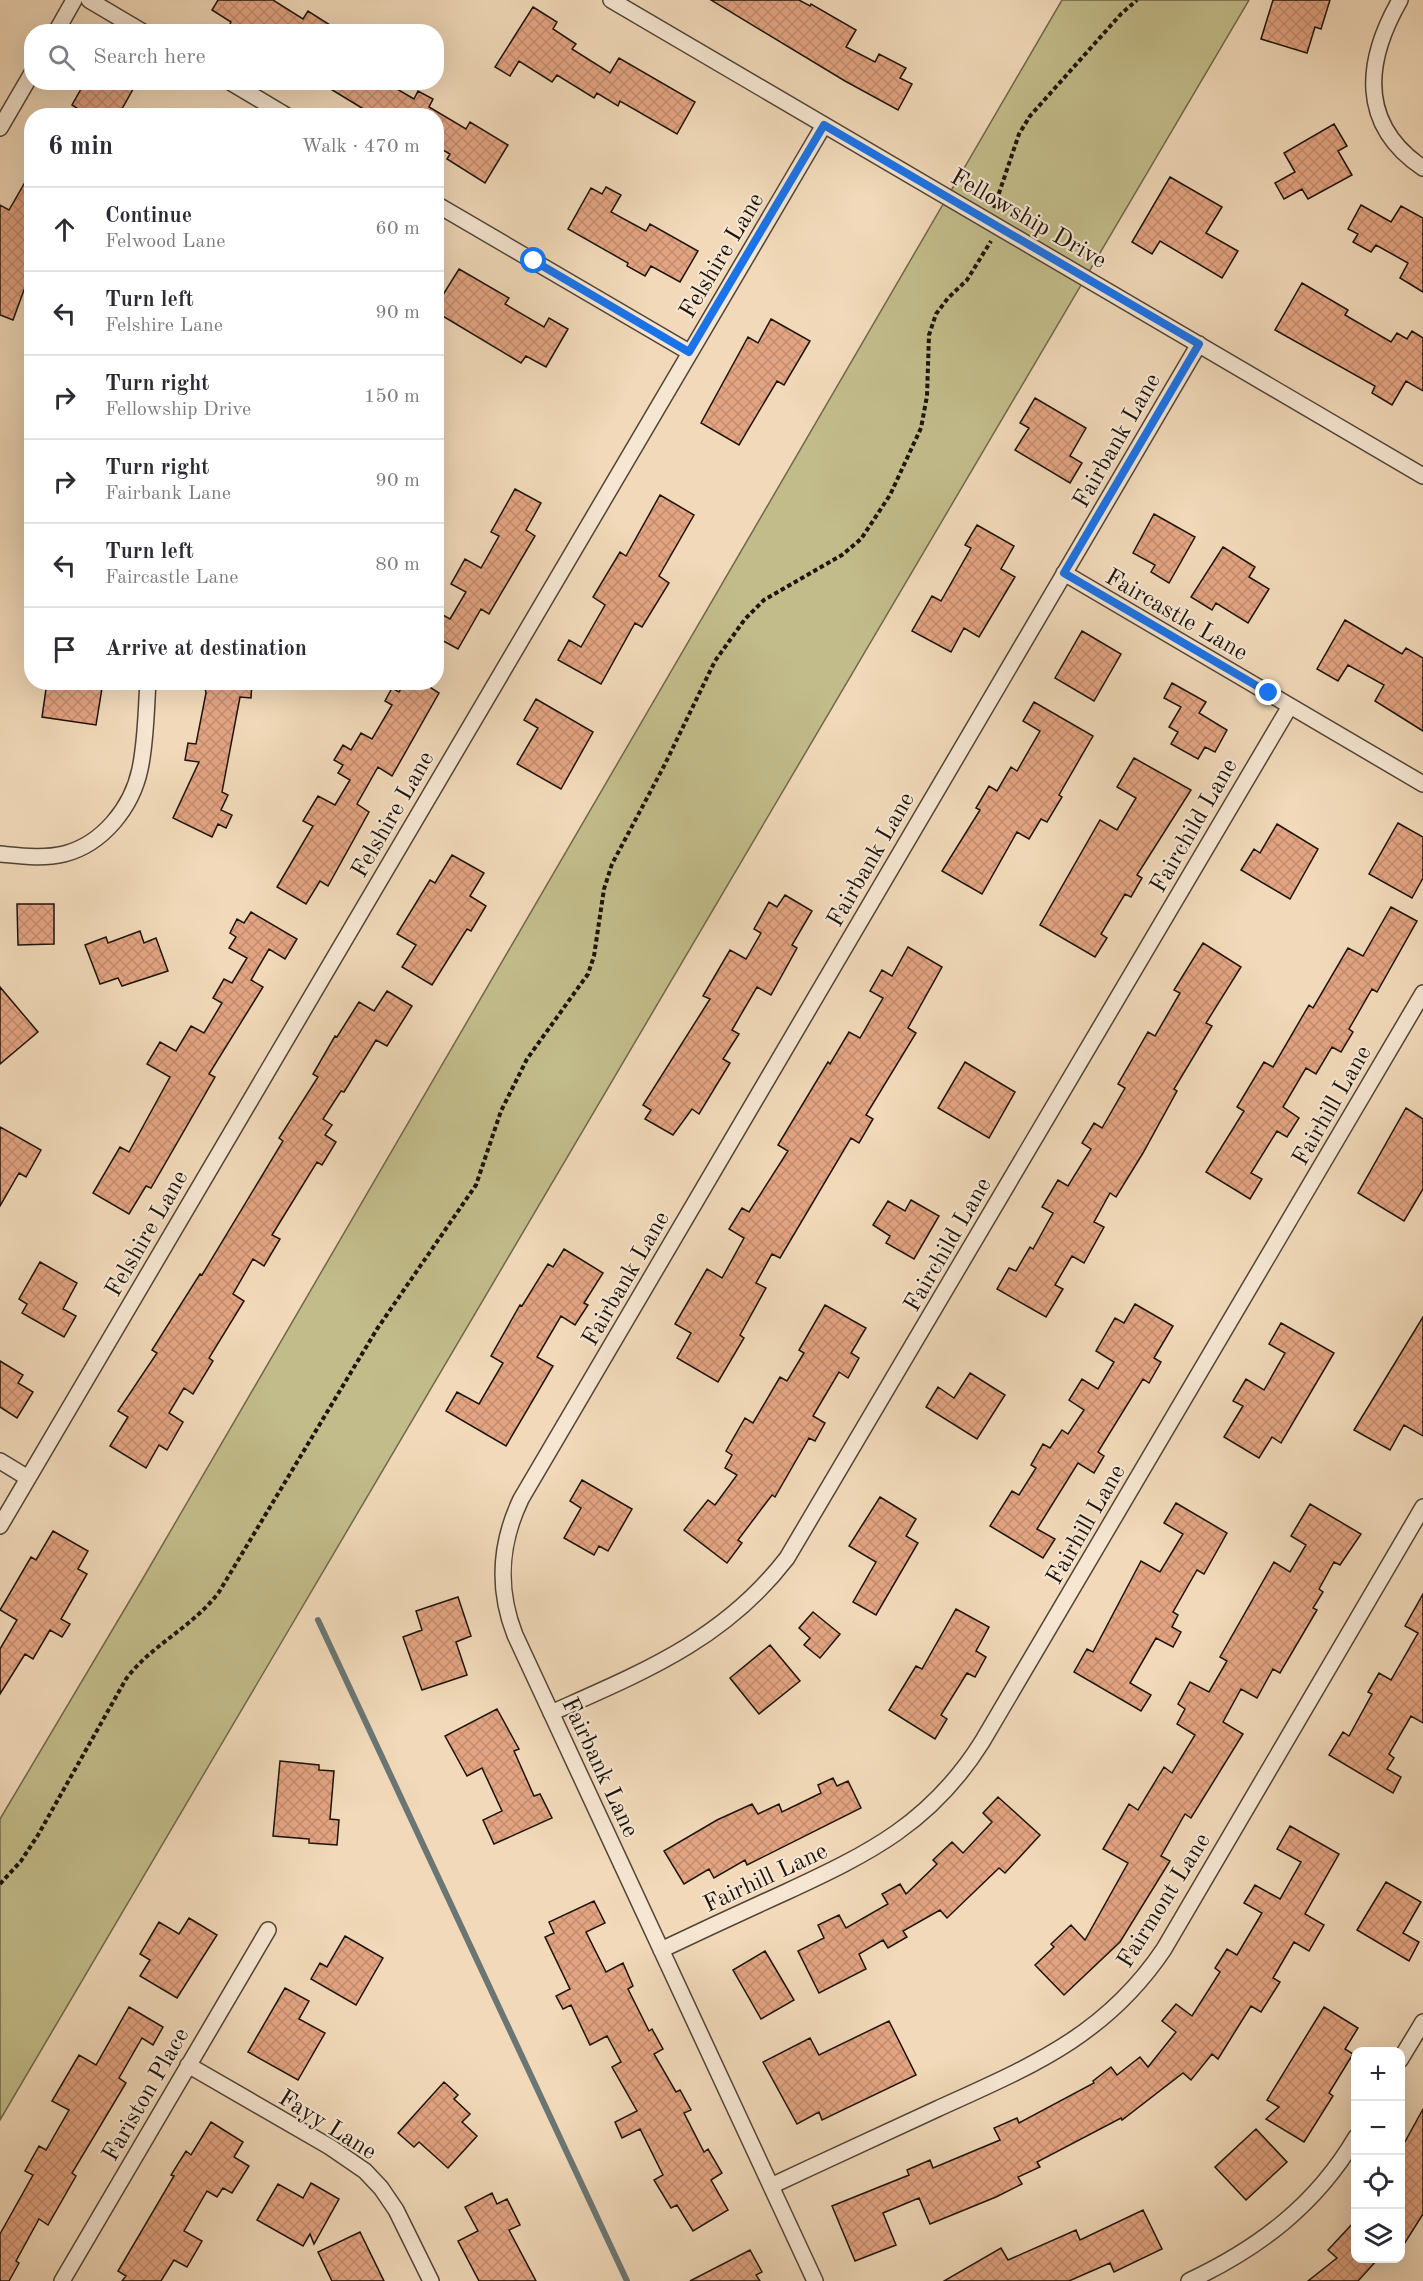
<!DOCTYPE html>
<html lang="en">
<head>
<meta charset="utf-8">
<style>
  body { margin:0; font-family:"Old Standard TT",serif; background:#f7f7f7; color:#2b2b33 }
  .controls { position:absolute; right:18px; bottom:18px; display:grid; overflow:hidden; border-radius:12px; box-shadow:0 6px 24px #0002 }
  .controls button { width:54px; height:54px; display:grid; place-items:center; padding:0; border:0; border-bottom:2px solid #e1e1e2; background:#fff; color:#2b2b33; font:30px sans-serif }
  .stop { position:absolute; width:18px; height:18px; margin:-14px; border:4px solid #1a73e8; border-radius:50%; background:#fff }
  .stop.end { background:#1a73e8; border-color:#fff; box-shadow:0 2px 6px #0008 }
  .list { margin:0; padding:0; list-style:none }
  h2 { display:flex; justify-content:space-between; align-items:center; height:78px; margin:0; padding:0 24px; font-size:26px }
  h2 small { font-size:20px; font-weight:400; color:#7c7c81 }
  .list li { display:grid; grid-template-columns:39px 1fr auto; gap:18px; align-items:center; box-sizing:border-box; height:84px; padding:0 24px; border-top:2px solid #e1e1e2 }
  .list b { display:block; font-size:22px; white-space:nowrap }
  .list p { margin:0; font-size:20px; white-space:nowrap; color:#7c7c81 }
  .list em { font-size:20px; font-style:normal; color:#7c7c81 }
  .icon { flex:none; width:33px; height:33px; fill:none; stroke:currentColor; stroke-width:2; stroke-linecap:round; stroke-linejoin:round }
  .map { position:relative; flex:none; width:1423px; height:2281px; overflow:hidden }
  .search { position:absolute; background:#fff; box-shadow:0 6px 24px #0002; left:24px; top:24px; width:420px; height:66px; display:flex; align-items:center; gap:15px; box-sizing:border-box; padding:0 21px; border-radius:24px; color:#7c7c81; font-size:22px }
  .panel { position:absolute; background:#fff; box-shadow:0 6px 24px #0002; left:24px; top:108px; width:420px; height:582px; border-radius:24px }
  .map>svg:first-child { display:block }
  .grass { fill:#c2bc8a; stroke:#70684b; stroke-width:1.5 }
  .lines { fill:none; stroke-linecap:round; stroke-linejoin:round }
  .stream { stroke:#6a7674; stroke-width:6 }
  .building { fill:url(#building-cross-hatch); stroke:#1d140c; stroke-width:1.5 }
  .street-casing { stroke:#524537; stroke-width:18 }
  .path { stroke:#1d140c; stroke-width:4; stroke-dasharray:4.5 3; stroke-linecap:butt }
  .street { stroke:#f6e6d2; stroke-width:15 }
  .route { stroke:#1a73e8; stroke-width:8 }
  .labels { text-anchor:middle; stroke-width:4.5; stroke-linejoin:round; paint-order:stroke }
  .street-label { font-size:24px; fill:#1d140c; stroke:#f6e6d2 }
</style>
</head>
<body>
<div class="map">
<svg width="1423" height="2281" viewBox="0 0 1423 2281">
  <defs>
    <pattern id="building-cross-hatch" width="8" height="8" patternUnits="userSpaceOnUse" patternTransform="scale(1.5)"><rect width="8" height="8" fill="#e3a482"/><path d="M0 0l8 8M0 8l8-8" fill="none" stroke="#c28c6f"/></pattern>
  </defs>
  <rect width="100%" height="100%" fill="#f1d9b9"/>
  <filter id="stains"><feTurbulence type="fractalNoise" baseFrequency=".00333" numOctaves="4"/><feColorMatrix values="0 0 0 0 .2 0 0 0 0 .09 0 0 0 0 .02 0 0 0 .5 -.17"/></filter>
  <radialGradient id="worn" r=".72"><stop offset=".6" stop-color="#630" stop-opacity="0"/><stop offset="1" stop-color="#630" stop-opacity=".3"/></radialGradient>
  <!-- grass -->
  <path class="grass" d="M1062 0H1249L0 2120V1819L142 1580Z"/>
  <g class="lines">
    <!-- stream -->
    <path class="stream" d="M318 1620 627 2281"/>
  </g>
  <!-- building -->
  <path class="building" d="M218 0H273L303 19 308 11 341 32H226L231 22 212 10Z
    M711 0H799L810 6 811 4 856 30 846 47 875 62 879 54 906 68 900 78 912 84 898 110 845 81Z
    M1273 0H1330L1321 29 1315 27 1307 53 1261 39Z
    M533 7 557 22 553 29 576 44 572 49 610 73 619 58 695 102 677 134 620 101 618 106 597 93 594 98 557 75 552 82 519 61 510 76 495 67Z
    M85 82H137L118 116H89L72 105Z
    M319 82H385L414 99 418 91 433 99 429 107 466 129 470 122 508 145 485 183 447 159 450 154 436 146V116H375Z
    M1334 124 1347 146 1338 151 1352 175 1308 199 1302 189 1284 199 1275 183 1295 172 1284 153Z
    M32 170V293L24 290 13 320 0 315V205L9 210Z
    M1170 177 1222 207 1206 233 1238 251 1222 278 1160 241 1152 254 1132 242Z
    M606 187 621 195 611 212 646 231 650 224 698 251 680 282 651 266 645 276 627 266 628 263 568 229 591 188 602 194Z
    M1361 205 1391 222 1401 206 1423 218V292L1400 278 1408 263 1376 245 1371 252 1353 242 1358 234 1348 229Z
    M459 269 509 298 505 304 544 327 549 318 568 329 546 367 526 356 521 363 436 312V306Z
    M1302 283 1348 310 1345 315 1391 342 1397 333 1407 339 1412 331 1423 338V391L1406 381 1392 405 1372 393 1375 386 1275 330Z
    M771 319 810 341 784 385 777 381 739 445 701 423 748 337 758 343Z
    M1035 398 1086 428 1070 456 1082 463 1070 483 1015 450 1029 428 1020 423Z
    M515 489 541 503 526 530 535 536 489 614 481 609 458 649 436 637V611L450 619 466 592 451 584 465 559 481 568 499 536 491 532Z
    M660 495 694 515 659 576 669 583 642 627 635 623 601 684 558 660 569 640 581 647 605 605 593 597 620 552 626 556Z
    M1154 514 1195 537 1169 583 1151 572 1155 565 1133 553Z
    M977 525 1014 546 1001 569 1015 577 979 637 964 628 951 652 912 631 932 596 941 601 971 548 965 545Z
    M1223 547 1255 567 1249 577 1269 589 1248 623 1216 603 1212 610 1191 597Z
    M1345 620 1402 654 1406 648 1423 658V731L1375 701 1384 685 1348 665 1338 681 1317 669Z
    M1082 631 1121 654 1094 701 1055 678Z
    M47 682H103L96 725 42 717Z
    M204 682H252L251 698 240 697 222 792 228 795 221 810 232 815 226 828 218 824 212 837 173 818 199 762 185 760 188 743 196 744 206 693Z
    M405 682H422L439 693 392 776 378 767 357 804 369 812 328 886 320 881 306 904 277 887 313 826 303 821 318 796 335 805 350 780 338 773 343 765 334 760 343 745 351 750 361 733 372 739 392 705 385 701 392 688 399 692Z
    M1172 683 1206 702 1199 713 1227 730 1215 752 1205 747 1198 759 1171 744 1178 732 1169 727 1181 707 1164 698Z
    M536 699 593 732 561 789 517 764 538 728 524 720Z
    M1034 702 1093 736 1059 795 1062 797 1047 822 1041 819 1029 839 1017 832 982 894 942 871 980 810 976 808 989 786 997 791 1011 767 1017 771 1040 731 1023 721Z
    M1134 758 1191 790 1137 875 1142 878 1131 897 1125 894 1101 934 1107 938 1095 957 1040 925 1100 820 1117 830 1136 798 1117 787Z
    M1398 823 1423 837V878L1412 898 1369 874Z
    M1277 824 1318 849 1290 899 1241 870 1254 849 1260 853Z
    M452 855 484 873 470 896 486 906 471 931 467 929 432 985 402 967 416 945 397 934 430 880 435 883Z
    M785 895 812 911 792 945 797 948 771 995 757 987 732 1030 739 1034 723 1059 730 1063 699 1114 692 1109 673 1135 645 1119 651 1110 643 1105 710 999 703 996 730 950 746 959 761 933 754 929 769 902 777 907Z
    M17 904H54V944L18 945Z
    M1391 907 1417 921 1377 992 1372 989 1349 1029 1353 1032 1341 1052 1332 1047 1316 1074 1306 1068 1283 1107 1299 1118 1287 1137 1277 1131 1251 1173 1262 1179 1250 1199 1206 1172 1244 1111 1237 1107 1264 1062 1273 1067 1309 1005 1313 1008 1348 948 1363 956Z
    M251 912 297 939 285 959 269 949 251 980 263 987 209 1074 215 1077 151 1188 146 1186 129 1214 93 1193 120 1147 129 1152 170 1077 147 1064 160 1042 176 1051 191 1026 204 1033 222 1003 213 998 224 979 232 983 247 958 229 948 236 937 230 933 237 919 244 923Z
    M140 931 144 943 156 938 168 971 122 986 118 978 100 984 85 945 106 937 108 943Z
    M1203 943 1241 967 1206 1023 1212 1026 1174 1089 1177 1091 1143 1153 1116 1197 1110 1193 1094 1222 1104 1227 1084 1263 1072 1256 1055 1285 1063 1289 1046 1317 997 1289 1009 1268 1016 1271 1030 1247 1033 1249 1053 1213 1042 1207 1058 1180 1068 1186 1091 1149 1082 1143 1094 1123 1102 1128 1125 1088 1118 1084 1148 1032 1155 1036 1180 993 1174 990Z
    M908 947 942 967 908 1028 916 1033 866 1115 873 1119 859 1143 851 1138 780 1258 772 1254 756 1283 766 1288 740 1335 744 1338 718 1382 677 1358 691 1333 675 1324 707 1269 722 1278 744 1238 729 1229 742 1208 749 1212 788 1151 778 1145 828 1062 830 1064 849 1032 860 1038 883 998 870 991 882 970 892 976Z
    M0 987 38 1032 0 1064Z
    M387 991 412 1006 387 1046 376 1040 344 1092 341 1091 323 1119 332 1125 325 1135 336 1142 322 1165 317 1162 272 1235 280 1239 264 1266 253 1259 233 1294 244 1301 209 1358 213 1361 193 1394 184 1388 169 1413 183 1422 167 1450 159 1445 146 1468 110 1446 128 1417 118 1411 157 1353 152 1350 200 1274 202 1275 283 1141 279 1138 318 1077 313 1074 335 1036 337 1037 359 1002 374 1011Z
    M965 1062 1015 1092 989 1138 938 1108Z
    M1406 1108 1423 1119V1189L1404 1221 1358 1193Z
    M0 1127 41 1150 26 1177 19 1173 0 1206Z
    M911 1200 939 1216 914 1259 886 1243 890 1236 873 1225 888 1201 905 1211Z
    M564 1249 603 1273 584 1303 588 1305 575 1325 561 1316 537 1357 553 1366 506 1446 446 1411 457 1392 479 1404 503 1363 491 1356 520 1305 522 1306 548 1264 553 1267Z
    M40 1262 77 1283 63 1309 76 1316 64 1337 22 1313 27 1304 19 1299Z
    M1135 1304 1173 1326 1154 1358 1161 1362 1149 1383 1143 1379 1098 1452 1104 1456 1094 1473 1078 1463 1037 1529 1055 1539 1043 1558 990 1526 1012 1491 1019 1495 1036 1468 1031 1465 1043 1444 1050 1448 1062 1430 1068 1434 1084 1410 1069 1400 1082 1379 1098 1389 1114 1362 1096 1351 1115 1318 1124 1323Z
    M825 1305 866 1328 851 1353 859 1358 848 1378 839 1372 813 1416 825 1423 815 1441 809 1438 775 1497 772 1495 738 1540 742 1543 727 1563 684 1530 708 1500 715 1505 737 1475 725 1468 732 1455 726 1451 745 1418 753 1423 780 1377 787 1381 804 1353 799 1350Z
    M1423 1317V1436L1404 1425 1390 1450 1354 1430Z
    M1281 1323 1334 1353 1281 1443 1272 1437 1259 1458 1224 1437 1243 1406 1233 1401 1246 1379 1264 1390 1285 1353 1269 1344Z
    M0 1361 23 1375 18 1383 33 1392 17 1418 0 1407Z
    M970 1373 1005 1395 977 1439 926 1407 938 1387 954 1398Z
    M582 1480 632 1509 608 1551 599 1546 594 1555 564 1538 581 1508 570 1501Z
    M880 1497 916 1519 906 1536 918 1543 876 1615 853 1602 876 1562 849 1546Z
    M1176 1503 1227 1533 1204 1574 1197 1570 1173 1612 1178 1615 1172 1627 1181 1632 1173 1647 1156 1638 1130 1683 1151 1695 1141 1711 1074 1672 1087 1649 1093 1652 1141 1561 1160 1572 1183 1534 1164 1523Z
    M1310 1504 1361 1534 1340 1565 1334 1562 1319 1589 1323 1592 1313 1608 1317 1610 1280 1673 1273 1669 1257 1698 1241 1689 1223 1722 1243 1734 1191 1818 1185 1814 1161 1856 1170 1861 1120 1942 1064 1995 1035 1965 1054 1947 1051 1944 1071 1925 1085 1940 1128 1863 1103 1849 1129 1804 1138 1810 1164 1767 1172 1773 1195 1735 1177 1724 1185 1709 1178 1704 1190 1682 1209 1692 1227 1661 1220 1657 1274 1562 1290 1572 1306 1545 1291 1536Z
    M53 1531 88 1551 78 1569 87 1574 61 1619 70 1624 62 1637 50 1630 33 1659 25 1654 0 1694V1649L17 1620 0 1610 31 1557 36 1560Z
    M1423 1594V1723L1411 1716 1389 1754 1394 1758 1387 1769 1401 1777 1393 1793 1329 1755 1343 1732 1349 1736 1372 1694 1368 1692 1379 1673 1391 1680 1418 1633 1405 1626Z
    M458 1597 471 1636 456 1642 467 1675 422 1690 403 1637 422 1630 416 1611Z
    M956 1609 989 1627 976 1651 986 1657 975 1677 967 1673 941 1715 947 1719 935 1739 889 1710 916 1666 922 1669Z
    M813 1612 840 1634 820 1658 804 1645 810 1638 799 1628Z
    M770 1645 800 1681 759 1714 730 1678Z
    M497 1709 519 1749 514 1751 534 1796 540 1794 552 1818 494 1844 483 1820 502 1811 482 1768 467 1776 445 1736Z
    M280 1761 319 1765V1770L334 1771 330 1819 339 1820 337 1845 309 1843V1839L273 1836Z
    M833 1778 837 1786 848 1781 861 1808 747 1865 745 1860 714 1878 709 1869 684 1884 664 1851 717 1820 752 1804 758 1814 779 1804 782 1812 821 1793 818 1785Z
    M998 1797 1040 1835 1005 1873 999 1868 947 1918 940 1910 903 1931 907 1937 888 1948 883 1940 859 1954 866 1969 819 1993 798 1951 824 1938 818 1925 839 1915 846 1928 888 1904 882 1894 900 1884 906 1894 937 1864 933 1860 952 1842 963 1853 992 1822 983 1813Z
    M1290 1826 1339 1854 1305 1914 1324 1925 1309 1951 1294 1942 1273 1978 1280 1982 1261 2012 1251 2006 1218 2059 1212 2054 1191 2080 1183 2073 1122 2120 1121 2118 1037 2162 1040 2167 1018 2177 1022 2184 996 2197 930 2224 919 2198 883 2213 896 2245 855 2261 832 2206 909 2175 907 2170 930 2160 933 2168 1000 2140 994 2128 1017 2118 1019 2123 1094 2083 1093 2081 1111 2067 1117 2075 1140 2057 1148 2067 1176 2032 1162 2021 1176 2004 1192 2016 1220 1972 1215 1968 1227 1949 1237 1955 1262 1913 1244 1903 1255 1885 1280 1899 1301 1862 1277 1849Z
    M1386 1882 1421 1902 1403 1933 1419 1942 1409 1961 1357 1930Z
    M594 1901 605 1923 586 1932 606 1972 623 1963 633 1986 628 1989 649 2031 652 2029 663 2049 654 2054 676 2092 680 2090 691 2110 684 2113 704 2152 708 2149 722 2173 711 2180 728 2210 693 2231 677 2205 671 2208 654 2180 663 2175 640 2129 622 2138 615 2122 637 2111 612 2067 621 2062 607 2036 590 2045 571 2005 563 2009 556 1996 570 1989 545 1937 554 1933 549 1922Z
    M189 1918 217 1935 177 1998 140 1976 150 1960 140 1954 159 1922 179 1934Z
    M345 1936 383 1958 356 2005 311 1979 320 1963 327 1967Z
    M765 1951 794 2000 761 2019 733 1970Z
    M285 1988 309 2001 299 2019 325 2033 298 2080 248 2052Z
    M129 2007 163 2027 153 2045 142 2038 119 2078 126 2083 72 2173 76 2176 48 2225 39 2219 16 2261 19 2263 9 2281H0V2234L33 2175 25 2171 39 2146 46 2150 69 2110 52 2101 79 2055 96 2065Z
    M1324 2007 1358 2028 1345 2049 1353 2054 1329 2093 1333 2096 1304 2142 1266 2119 1279 2107 1267 2100Z
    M889 2021 916 2075 822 2120 819 2112 797 2124 763 2062 810 2038 819 2055Z
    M444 2082 458 2095 454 2099 470 2114 462 2122 477 2136 448 2168 419 2142 414 2147 398 2133Z
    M1423 2109V2214L1401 2249V2149Z
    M211 2122 243 2142 234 2157 249 2166 232 2193 223 2188 217 2197 207 2191 184 2231 202 2241 187 2267 174 2260 161 2281H122L126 2276 118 2271 174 2176 171 2175 186 2151 191 2155Z
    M1256 2129 1287 2162 1246 2200 1215 2167Z
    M311 2183 339 2199 314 2244 310 2234 303 2246 257 2220 278 2184 303 2198Z
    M492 2193 497 2204 507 2199 520 2225 509 2230 536 2281H479L458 2241 478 2231 465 2207Z
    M1143 2210 1162 2249 1114 2272 1110 2263 1069 2281H944L1001 2248 1008 2260 1076 2230 1080 2240Z
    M1356 2220V2259H1378L1358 2281H1308L1337 2258 1328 2250Z
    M360 2232 384 2281H332L318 2252Z
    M750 2250 762 2272 756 2275 760 2281H690Z"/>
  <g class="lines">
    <!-- street casing -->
    <g class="street-casing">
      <path id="street" d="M89 0 143 32
        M611 0 1423 476
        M1400 0C1365 61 1358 124 1423 168
        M56 32 74 0
        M230 82 287 116
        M0 128 32 73
        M436 204 689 352
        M1064 573 1423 784
        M0 854C21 856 43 859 64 854 103 844 132 807 140 769 146 741 146 711 148 682
        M0 1461 28 1478
        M0 1526 824 125
        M551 1713C643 1672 724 1640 787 1558L1290 706
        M661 1950C703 1930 744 1911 786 1892 870 1853 931 1823 982 1742L1423 993
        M1400 2060 1423 2022
        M188 2065 330 2147 365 2171 381 2188 396 2210 431 2281
        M771 2186C826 2160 881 2135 937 2109 1029 2067 1105 2037 1164 1949L1423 1507
        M62 2281 268 1930
        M815 2281 515 1635C497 1589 499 1545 521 1499L1199 344
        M1189 2281C1259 2248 1316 2205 1356 2137"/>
    </g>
    <!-- path -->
    <path class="path" d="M994 208 1019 134 1030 116 1121 14 1137 0
      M0 1884 21 1861 38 1835 126 1679C152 1644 192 1628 219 1592L377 1329 476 1185 501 1111 527 1059 588 974 594 956 604 889 612 864 664 766 715 661 745 619 764 600 842 555 861 539 890 495 921 428 927 396 929 335 936 314 948 298 967 280 991 241"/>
    <!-- street -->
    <use href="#street" class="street"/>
  </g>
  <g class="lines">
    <!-- route -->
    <path class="route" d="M534 261 689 352 824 125 1199 344 1064 573 1269 693"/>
  </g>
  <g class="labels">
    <!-- street labels -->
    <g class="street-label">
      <text transform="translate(1029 218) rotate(30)" y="8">Fellowship Drive</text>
      <text transform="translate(721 255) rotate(-59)" y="8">Felshire Lane</text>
      <text transform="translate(1116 440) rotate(-60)" y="8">Fairbank Lane</text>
      <text transform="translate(1177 614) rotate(30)" y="8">Faircastle Lane</text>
      <text transform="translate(392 814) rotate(-60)" y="8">Felshire Lane</text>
      <text transform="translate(1193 825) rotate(-60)" y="8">Fairchild Lane</text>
      <text transform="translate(870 859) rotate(-60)" y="8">Fairbank Lane</text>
      <text transform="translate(1331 1105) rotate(-60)" y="8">Fairhill Lane</text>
      <text transform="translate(146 1233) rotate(-60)" y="8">Felshire Lane</text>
      <text transform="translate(947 1244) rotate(-60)" y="8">Fairchild Lane</text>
      <text transform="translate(625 1278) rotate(-60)" y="8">Fairbank Lane</text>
      <text transform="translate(1085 1524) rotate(-60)" y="8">Fairhill Lane</text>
      <text transform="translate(601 1767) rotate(65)" y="8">Fairbank Lane</text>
      <text transform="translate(765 1877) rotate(-25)" y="8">Fairhill Lane</text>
      <text transform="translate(1163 1900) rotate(-58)" y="8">Fairmont Lane</text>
      <text transform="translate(145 2094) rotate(-60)" y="8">Fariston Place</text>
      <text transform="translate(328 2124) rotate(32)" y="8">Fayy Lane</text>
    </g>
  </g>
  <rect width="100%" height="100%" filter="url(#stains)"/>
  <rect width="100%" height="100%" fill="url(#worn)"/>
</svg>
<div class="controls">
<button>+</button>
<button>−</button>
<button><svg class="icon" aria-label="locate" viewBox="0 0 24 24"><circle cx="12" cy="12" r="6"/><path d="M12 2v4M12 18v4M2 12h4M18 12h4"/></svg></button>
<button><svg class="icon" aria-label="layers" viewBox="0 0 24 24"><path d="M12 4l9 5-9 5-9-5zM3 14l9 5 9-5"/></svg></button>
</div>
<div class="stop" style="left:534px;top:261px"></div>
<div class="stop end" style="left:1269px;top:693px"></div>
<div class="search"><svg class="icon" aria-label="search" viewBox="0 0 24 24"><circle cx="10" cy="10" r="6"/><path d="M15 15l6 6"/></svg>Search here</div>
<section class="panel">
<h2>6 min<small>Walk · 470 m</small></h2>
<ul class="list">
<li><svg class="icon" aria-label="ahead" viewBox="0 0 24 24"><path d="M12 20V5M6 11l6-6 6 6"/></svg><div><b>Continue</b><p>Felwood Lane</p></div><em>60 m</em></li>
<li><svg class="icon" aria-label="left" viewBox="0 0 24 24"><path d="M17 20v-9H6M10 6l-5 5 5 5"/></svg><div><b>Turn left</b><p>Felshire Lane</p></div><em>90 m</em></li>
<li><svg class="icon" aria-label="right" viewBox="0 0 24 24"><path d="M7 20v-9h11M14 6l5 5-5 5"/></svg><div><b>Turn right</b><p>Fellowship Drive</p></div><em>150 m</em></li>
<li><svg class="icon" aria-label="right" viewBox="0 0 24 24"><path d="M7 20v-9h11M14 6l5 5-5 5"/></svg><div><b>Turn right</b><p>Fairbank Lane</p></div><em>90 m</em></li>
<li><svg class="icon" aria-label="left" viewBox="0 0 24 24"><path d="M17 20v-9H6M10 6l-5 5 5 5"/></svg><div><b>Turn left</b><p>Faircastle Lane</p></div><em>80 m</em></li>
<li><svg class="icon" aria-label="arrive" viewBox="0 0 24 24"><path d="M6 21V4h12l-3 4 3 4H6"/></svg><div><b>Arrive at destination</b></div></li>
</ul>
</section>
</div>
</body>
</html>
